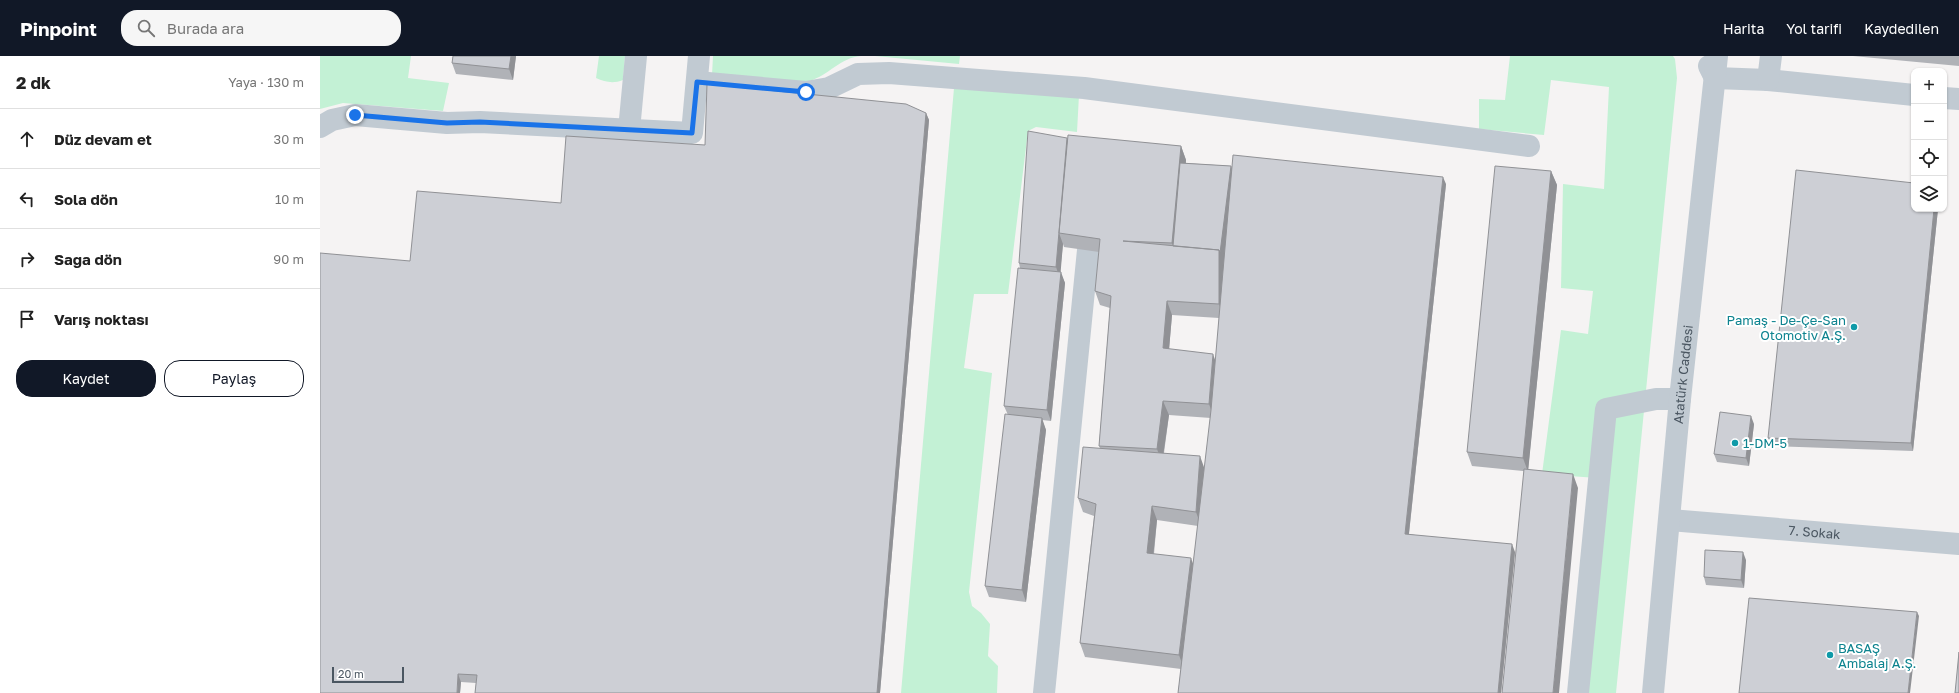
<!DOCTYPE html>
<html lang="tr">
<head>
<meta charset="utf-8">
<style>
  body { margin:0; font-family:"Golos Text",sans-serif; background:#f6f6f6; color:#222 }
  .controls { position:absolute; right:12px; top:12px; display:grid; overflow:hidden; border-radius:8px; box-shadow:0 1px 3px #0004 }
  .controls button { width:36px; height:36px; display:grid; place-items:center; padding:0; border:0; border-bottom:1px solid #e0e0e0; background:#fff; color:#222; font:20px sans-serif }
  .scale { position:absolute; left:12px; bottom:10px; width:72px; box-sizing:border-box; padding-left:4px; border:2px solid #4a5661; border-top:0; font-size:11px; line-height:14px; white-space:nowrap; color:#4a5661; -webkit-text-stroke:3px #fff; paint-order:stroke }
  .stop { position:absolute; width:12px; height:12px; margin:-9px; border:3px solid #1a73e8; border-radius:50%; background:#fff }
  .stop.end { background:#1a73e8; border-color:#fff; box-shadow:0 1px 4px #0008 }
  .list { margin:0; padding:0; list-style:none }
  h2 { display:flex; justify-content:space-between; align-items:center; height:52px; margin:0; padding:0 16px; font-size:17px }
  h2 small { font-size:13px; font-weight:400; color:#767676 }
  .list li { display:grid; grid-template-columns:26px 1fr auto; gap:12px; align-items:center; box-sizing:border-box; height:60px; padding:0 16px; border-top:1px solid #e0e0e0 }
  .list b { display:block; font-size:15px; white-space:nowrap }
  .list em { font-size:13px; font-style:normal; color:#767676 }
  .actions { display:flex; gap:8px; padding:12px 16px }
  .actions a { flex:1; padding:9px 0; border:1px solid #111827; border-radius:16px; text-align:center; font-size:14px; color:#111827 }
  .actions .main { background:#111827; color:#fff }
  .icon { flex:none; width:22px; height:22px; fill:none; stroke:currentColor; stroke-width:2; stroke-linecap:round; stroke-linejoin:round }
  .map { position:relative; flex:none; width:1639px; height:637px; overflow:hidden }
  header { display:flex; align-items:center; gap:24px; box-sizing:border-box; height:56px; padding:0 20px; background:#111827; color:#fff }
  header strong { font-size:19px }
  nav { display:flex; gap:22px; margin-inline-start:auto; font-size:14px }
  .search { width:280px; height:36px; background:#f6f6f6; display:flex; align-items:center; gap:10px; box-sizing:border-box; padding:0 14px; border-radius:16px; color:#767676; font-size:15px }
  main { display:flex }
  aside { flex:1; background:#fff }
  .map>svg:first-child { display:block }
  .green { fill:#c3f1d5 }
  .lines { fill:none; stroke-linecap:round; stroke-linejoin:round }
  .minor { stroke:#c1cad2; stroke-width:22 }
  .wall { fill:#b0b2b7; fill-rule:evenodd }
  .shaded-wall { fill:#909195 }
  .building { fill:#cdcfd5; stroke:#909195 }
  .route { stroke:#1a73e8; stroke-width:5 }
  .culture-dot { fill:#0f9aa8; stroke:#fff; stroke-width:1.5 }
  .labels { text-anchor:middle; stroke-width:4; stroke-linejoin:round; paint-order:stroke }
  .culture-label { font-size:13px; fill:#0d838f; stroke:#fff; text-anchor:start }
  .street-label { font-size:13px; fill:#4a5661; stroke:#fff }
</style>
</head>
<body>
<header>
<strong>Pinpoint</strong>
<div class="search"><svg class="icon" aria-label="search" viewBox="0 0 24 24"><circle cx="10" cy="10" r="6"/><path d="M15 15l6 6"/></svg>Burada ara</div>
<nav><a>Harita</a><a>Yol tarifi</a><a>Kaydedilen</a></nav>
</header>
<main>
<aside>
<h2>2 dk<small>Yaya · 130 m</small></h2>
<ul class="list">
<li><svg class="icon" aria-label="ahead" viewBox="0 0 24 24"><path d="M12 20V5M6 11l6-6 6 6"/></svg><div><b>Düz devam et</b></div><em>30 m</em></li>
<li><svg class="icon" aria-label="left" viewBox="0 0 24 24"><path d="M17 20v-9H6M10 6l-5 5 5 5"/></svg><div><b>Sola dön</b></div><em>10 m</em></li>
<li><svg class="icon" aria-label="right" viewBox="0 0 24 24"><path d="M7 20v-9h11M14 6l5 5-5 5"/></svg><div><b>Sağa dön</b></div><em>90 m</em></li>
<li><svg class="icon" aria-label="arrive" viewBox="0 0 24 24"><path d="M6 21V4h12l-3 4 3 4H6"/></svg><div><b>Varış noktası</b></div></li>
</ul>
<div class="actions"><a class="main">Kaydet</a><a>Paylaş</a></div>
</aside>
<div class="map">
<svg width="1639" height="637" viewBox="0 0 1639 637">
  <rect width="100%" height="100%" fill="#f5f3f3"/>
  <!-- green -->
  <path class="green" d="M0 0H91L88 22 129 27 123 55 23 47 0 53Z
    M279 0H305L303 24C293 28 285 26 276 22Z
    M393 0H541C521 1 508 20 489 25 467 31 417 21 392 19Z
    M555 0H640L639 8Z
    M1190 0H1353L1355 3 1357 22 1296 637H1258L1277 422 1222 418 1241 274 1268 278 1273 235 1241 232 1243 128 1284 133 1289 31 1231 24 1224 79 1159 73V43L1185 44Z
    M634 32 759 39 757 76 716 71 708 75 688 238H654L644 312 672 317 649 536 652 550 661 557 670 568 668 600 678 610 677 637H581Z"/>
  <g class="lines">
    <!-- minor -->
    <g class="minor">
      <path d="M1389 10 1395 22 1448 24 1594 39"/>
      <path d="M1448 24 1451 0"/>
      <path d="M377 26 486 36 509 32 538 18 569 17 764 32 1209 90"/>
      <path d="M1624 42 1639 43"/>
      <path d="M0 71 12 64 35 59 127 67 160 66 372 77 379 0"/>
      <path d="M309 74 316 0"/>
      <path id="s1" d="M1350 464 1639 488"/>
      <path d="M724 637 768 194"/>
      <path d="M1258 637 1286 353 1336 343H1360"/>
      <path id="s2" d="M1333 637 1360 343 1397 0"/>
    </g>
  </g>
  <!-- wall -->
  <path class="wall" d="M133 0H196L193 24 136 18 132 7Z
    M1533 0H1639V10Z
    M606 57 609 64 560 637H155L156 627 141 626 140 637 90 205 241 147 385 89Z
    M747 82V84L861 90 866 104V107L911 110 912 114 1126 128 1089 478 1195 496 1181 637H858L861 613 765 601 760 587 774 460 763 456 758 442 780 392 779 390 790 252 780 249 775 235 779 196 744 191 743 188 740 216 745 227 731 365 722 364 726 374 706 546 669 541 665 530 688 359 684 350 700 212 699 207ZM852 259 899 262 896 304 849 293ZM849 359 891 362 885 413 844 397ZM837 464 878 470 873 508 834 498Z
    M1231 115 1237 129 1208 414 1258 432 1203 415 1152 410 1147 396Z
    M1594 153H1618L1593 395 1451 390 1448 382Z
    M1434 368 1429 410 1397 406 1394 398Z
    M1426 504 1424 532 1386 529 1384 521Z"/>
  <!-- shaded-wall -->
  <path class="shaded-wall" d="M191 0H196L193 24 189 13Z
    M606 57 609 64 560 637H557Z
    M747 82 751 94 739 177 743 188 740 223 736 211Z
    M861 90 866 104 858 191 853 190 852 187Z
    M911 110 915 122 904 262 899 248V194Z
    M1231 115 1237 129 1208 416 1203 402Z
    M1123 121 1126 128 1088 486 1085 478Z
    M1614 153H1618L1593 395 1591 387Z
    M741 216 745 227 731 365 727 354Z
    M847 245 852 259 848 306 843 292Z
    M893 298 898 312 894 362 889 348Z
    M843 345 849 359 842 407 837 393Z
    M1431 360 1434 368 1429 410 1426 402Z
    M722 362 726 374 706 546 702 534Z
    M880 400 885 414 881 470 876 456Z
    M1253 418 1258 432 1239 637H1233Z
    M832 450 837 464 832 511 827 497Z
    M1192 488 1195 496 1181 637H1178Z
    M1423 496 1426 504 1424 532 1421 524Z
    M871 502 876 516 864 613 859 599Z
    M1597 556 1599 560 1590 637H1588Z
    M138 618 141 626 140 637H137Z"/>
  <!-- building -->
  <path class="building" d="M133 0H191L189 13 132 7Z
    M387 28 586 48 606 57 557 637H155L157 619 138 618 137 637H0V197L90 205 97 135 241 147 246 80 385 89Z
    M708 75 747 82 736 211 699 207Z
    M748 79 861 90 852 187 803 185 899 194V248L847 245 843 292 893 298 889 348 843 345 837 393 779 390 791 240 775 235 780 183 739 177Z
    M913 99 1123 121 1085 478 1192 488 1178 637H858L891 354Z
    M860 107 911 110 900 197 899 194 853 190Z
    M1175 110 1231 115 1203 402 1147 396Z
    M1476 114 1594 127V153H1614L1591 387 1448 382Z
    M698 212 741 216 727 354 684 350Z
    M1400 356 1431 360 1426 402 1394 398Z
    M685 358 722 362 702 534 665 530Z
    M763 391 880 400 876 456 832 450 827 497 871 502 859 599 760 587 776 448 758 442Z
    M1204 413 1253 418 1233 637H1182Z
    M1385 494 1423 496 1421 524 1384 521Z
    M1429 542 1597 556 1588 637H1419Z
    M1639 596V637H1635Z"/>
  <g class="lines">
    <!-- route -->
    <path class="route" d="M35 59 127 67 160 66 372 77 377 26 486 36"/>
  </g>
  <!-- markers -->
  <g class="culture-dot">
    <circle cx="1534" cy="271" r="4"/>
    <circle cx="1415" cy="387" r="4"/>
    <circle cx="1510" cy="599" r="4"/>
  </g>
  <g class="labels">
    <!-- culture labels -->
    <g class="culture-label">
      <text x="1526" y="269" text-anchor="end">Pamaş - De-Çe-San<tspan x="1526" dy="15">Otomotiv A.Ş.</tspan></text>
      <text x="1423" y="392">1-DM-5</text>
      <text x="1518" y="597">BASAŞ<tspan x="1518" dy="15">Ambalaj A.Ş.</tspan></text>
    </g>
    <!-- street labels -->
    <g class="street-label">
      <text dy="5" stroke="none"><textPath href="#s2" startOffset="320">Atatürk Caddesi</textPath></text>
      <text dy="5" stroke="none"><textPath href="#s1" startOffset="145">7. Sokak</textPath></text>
    </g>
  </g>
</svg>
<div class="controls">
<button>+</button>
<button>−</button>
<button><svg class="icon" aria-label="locate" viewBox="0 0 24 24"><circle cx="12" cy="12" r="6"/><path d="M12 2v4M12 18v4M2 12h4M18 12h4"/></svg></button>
<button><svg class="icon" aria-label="layers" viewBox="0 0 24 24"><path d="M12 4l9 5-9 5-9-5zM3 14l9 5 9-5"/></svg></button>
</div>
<div class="scale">20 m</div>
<div class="stop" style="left:486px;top:36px"></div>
<div class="stop end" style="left:35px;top:59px"></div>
</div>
</main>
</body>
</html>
